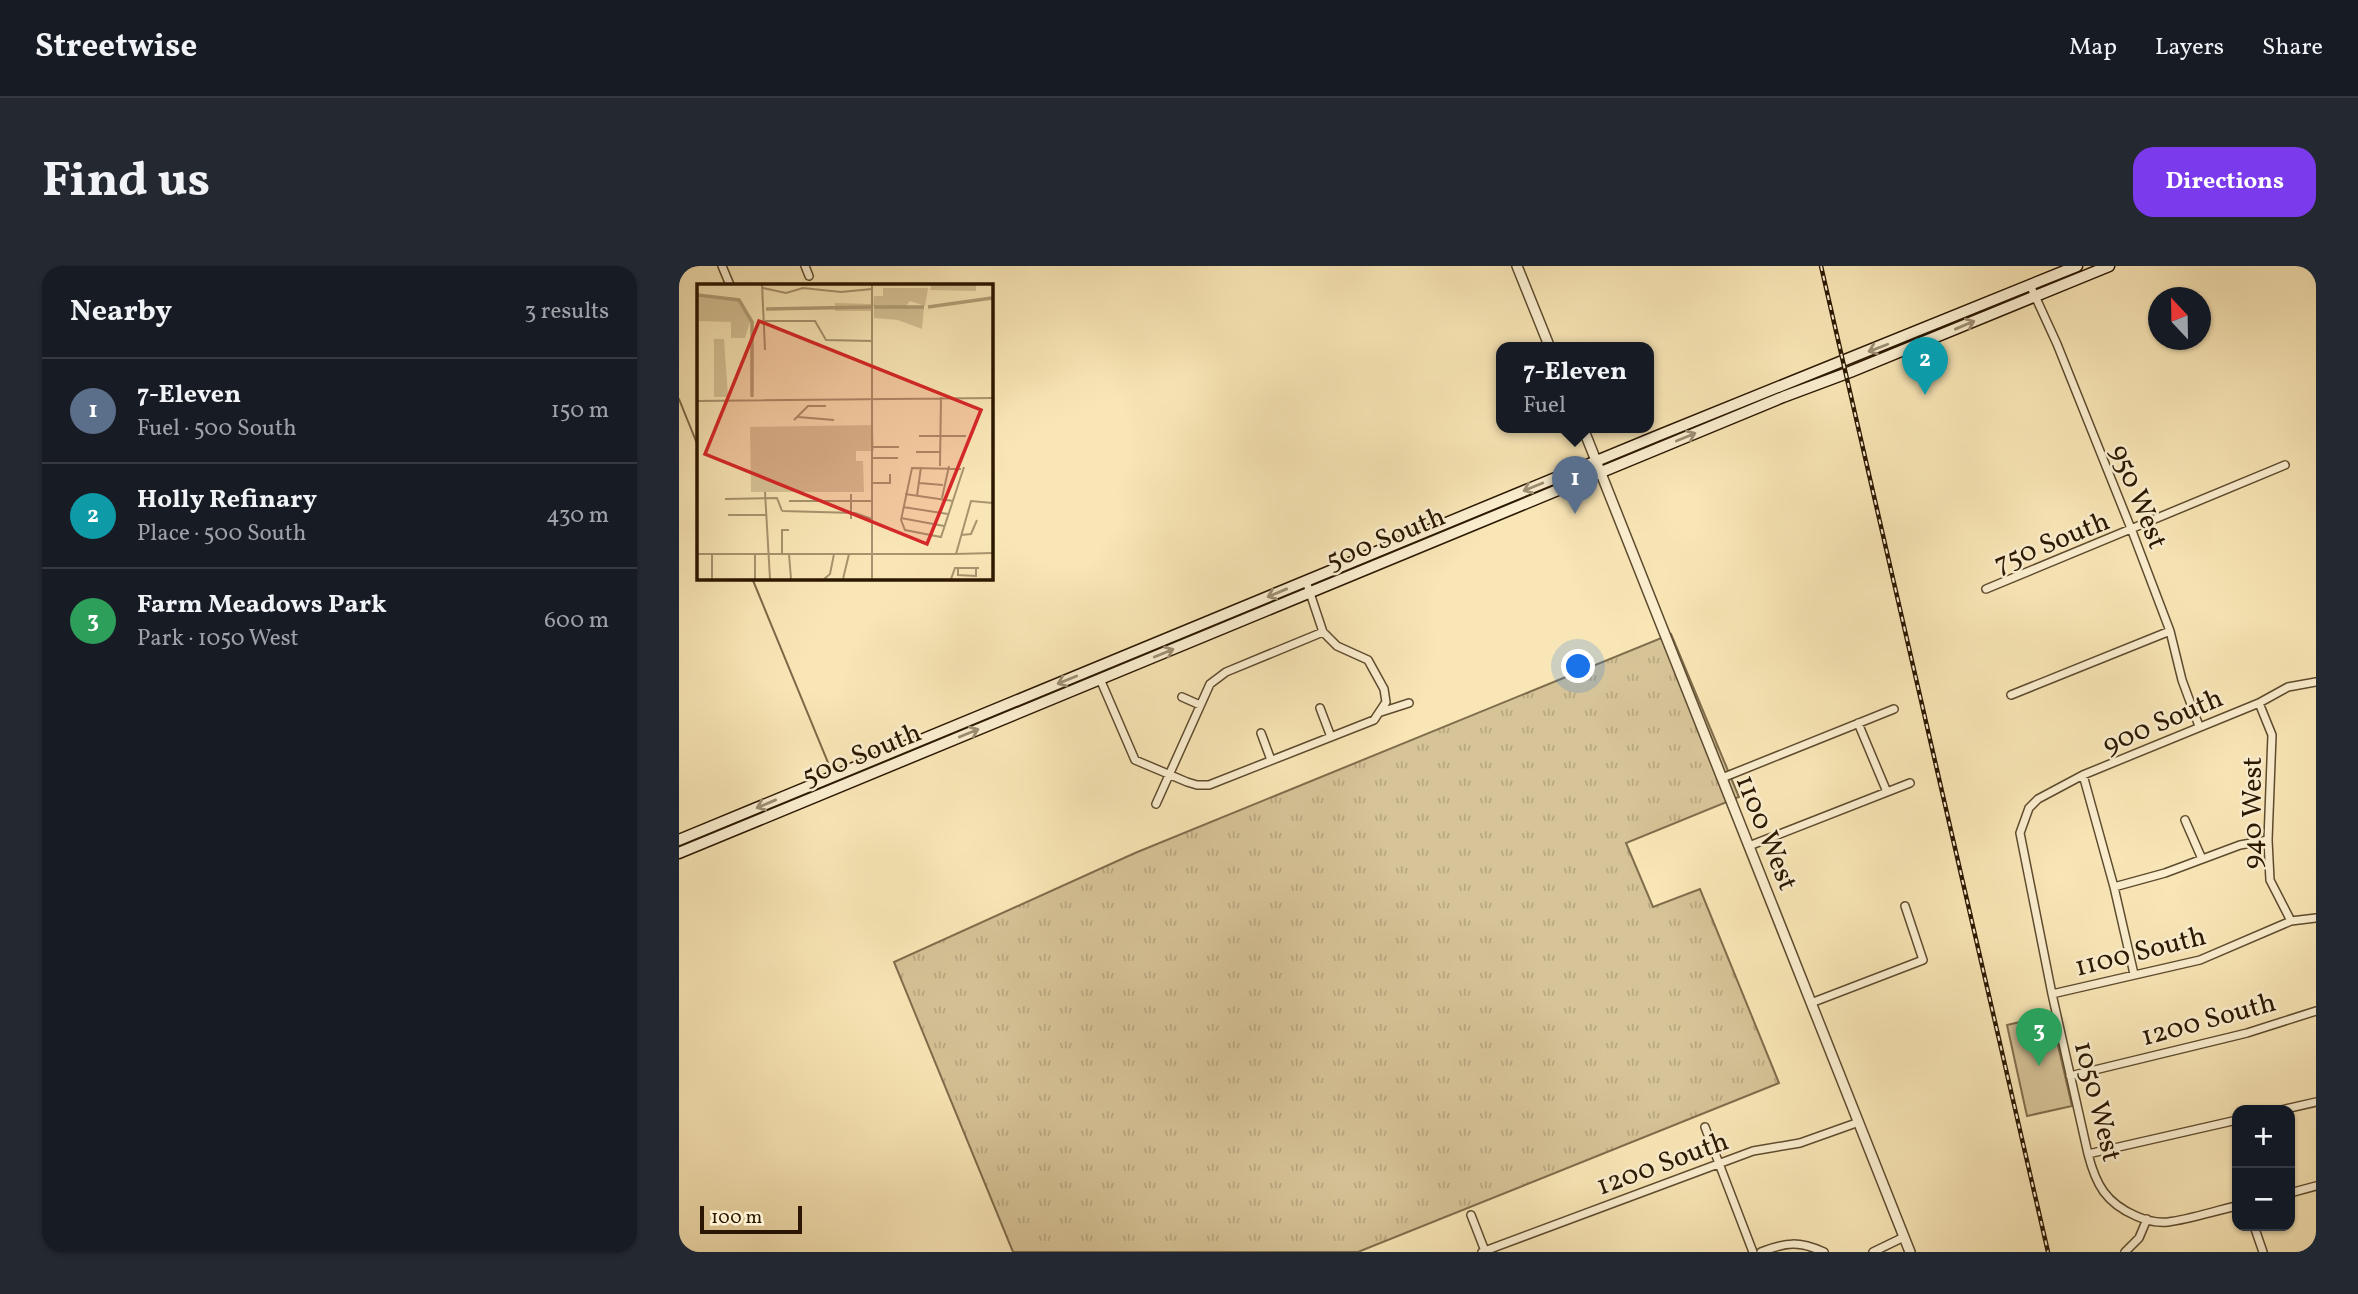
<!DOCTYPE html>
<html lang="en">
<head>
<meta charset="utf-8">
<style>
  body { margin:0; font-family:Vollkorn,serif; background:#242831; color:#f1f3f6 }
  .controls { position:absolute; right:21px; bottom:21px; display:grid; overflow:hidden; border-radius:14px; box-shadow:0 2px 5px #0004 }
  .controls button { width:63px; height:63px; display:grid; place-items:center; padding:0; border:0; border-bottom:2px solid #363941; background:#171b24; color:#f1f3f6; font:35px sans-serif }
  .compass { position:absolute; left:1469px; top:21px; width:63px; height:63px; border-radius:50%; background:#171b24; box-shadow:0 2px 5px #0004; rotate:338deg }
  .scale { position:absolute; left:21px; bottom:18px; width:102px; box-sizing:border-box; padding-left:7px; border:4px solid #2b1701; border-top:0; font-size:19px; line-height:24px; white-space:nowrap; color:#2b1701; -webkit-text-stroke:5px #fbefd0; paint-order:stroke }
  .you { position:absolute; left:900px; top:401px; width:24px; height:24px; margin:-18px; border:5px solid #fff; border-radius:50%; background:#1a73e8; box-shadow:0 0 0 10px #1a73e833 }
  .badge { display:grid; place-items:center; width:46px; height:46px; border-radius:50%; background:#7c3aed; color:#fff; font-size:23px; font-weight:700 }
  .pin { position:absolute; translate:-50% -58px; filter:drop-shadow(0 2px 4px #0008) }
  .pin::after { content:''; position:absolute; top:37px; width:24px; height:21px; background:inherit; clip-path:polygon(0 0,100% 0,50% 100%) }
  .popup { position:absolute; left:817px; top:76px; width:158px; height:91px; box-sizing:border-box; display:grid; place-content:center; border-radius:14px; background:#171b24; filter:drop-shadow(0 2px 5px #0005); font-size:23px; white-space:nowrap; color:#9ea1a6 }
  .popup b { font-size:26px; color:#f1f3f6 }
  .popup::after { content:''; position:absolute; left:50%; top:100%; margin-left:-14px; border:14px solid transparent; border-top-color:#171b24 }
  .list { margin:0; padding:0; list-style:none }
  h2 { display:flex; justify-content:space-between; align-items:center; height:91px; margin:0; padding:0 28px; font-size:30px }
  h2 small { font-size:23px; font-weight:400; color:#9ea1a6 }
  .list li { display:grid; grid-template-columns:46px 1fr auto; gap:21px; align-items:center; box-sizing:border-box; height:105px; padding:0 28px; border-top:2px solid #363941 }
  .list b { display:block; font-size:26px; white-space:nowrap }
  .list p { margin:0; font-size:23px; white-space:nowrap; color:#9ea1a6 }
  .list em { font-size:23px; font-style:normal; color:#9ea1a6 }
  .map { position:relative; flex:none; width:1637px; height:986px; overflow:hidden; border-radius:21px }
  header { display:flex; align-items:center; gap:42px; box-sizing:border-box; height:98px; padding:0 35px; background:#171b24; border-bottom:2px solid #363941 }
  header strong { font-size:33px }
  nav { display:flex; gap:38px; margin-inline-start:auto; font-size:24px }
  .intro { display:flex; align-items:center; justify-content:space-between; box-sizing:border-box; height:168px; padding:0 42px }
  h1 { margin:0; font-size:49px }
  .button { padding:18px 32px; border-radius:21px; background:#7c3aed; color:#fff; font-size:24px; font-weight:700 }
  main { display:flex; gap:42px; padding:0 42px }
  aside { flex:1; background:#171b24; border-radius:21px; box-shadow:0 2px 5px #0004 }
  .map>svg:first-child { display:block }
  .grass { fill:url(#grass-tufts); stroke:#806d4c; stroke-width:2 }
  .green { fill:#d6c397; stroke:#806d4c; stroke-width:2 }
  .lines { fill:none; stroke-linecap:round; stroke-linejoin:round }
  .stream { stroke:#7d6948; stroke-width:2 }
  .minor-casing { stroke:#5e4b2e; stroke-width:10 }
  .tertiary-casing { stroke:#5e4b2e; stroke-width:12 }
  .secondary-casing { stroke:#2b1701; stroke-width:13 }
  .minor { stroke:#fbefd0; stroke-width:7 }
  .tertiary { stroke:#fbefd0; stroke-width:9 }
  .secondary { stroke:#fbefd0; stroke-width:10 }
  .rail-casing { stroke:#2b1701; stroke-width:4.5 }
  .rail { stroke:#fbefd0; stroke-width:2; stroke-dasharray:5; stroke-linecap:butt }
  .oneway { stroke:#9d8e73 }
  .labels { text-anchor:middle; stroke-width:5; stroke-linejoin:round; paint-order:stroke }
  .street-label { font-size:28px; fill:#2b1701; stroke:#fbefd0 }
  .inset-river { fill:none; stroke:#b3a078; stroke-width:3.5 }
  .inset-road { fill:none; stroke:#a7936e; stroke-width:2 }
  .view { fill:#d62828; fill-opacity:0.15; stroke:#d62828; stroke-width:3.5 }
  .inset-edge { fill:none; stroke:#2b1701; stroke-width:3.5 }
</style>
</head>
<body>
<header>
<strong>Streetwise</strong>
<nav><a>Map</a><a>Layers</a><a>Share</a></nav>
</header>
<div class="intro"><h1>Find us</h1><a class="button">Directions</a></div>
<main>
<aside>
<h2>Nearby<small>3 results</small></h2>
<ul class="list">
<li><span class="badge" style="background:#5c6f8a">1</span><div><b>7-Eleven</b><p>Fuel · 500 South</p></div><em>150 m</em></li>
<li><span class="badge" style="background:#0f9aa8">2</span><div><b>Holly Refinary</b><p>Place · 500 South</p></div><em>430 m</em></li>
<li><span class="badge" style="background:#2e9e5b">3</span><div><b>Farm Meadows Park</b><p>Park · 1050 West</p></div><em>600 m</em></li>
</ul>
</aside>
<div class="map">
<svg width="1637" height="986" viewBox="0 0 1637 986">
  <defs>
    <pattern id="grass-tufts" width="24" height="20" patternUnits="userSpaceOnUse" patternTransform="scale(1.75)"><rect width="24" height="20" fill="#d6c397"/><path d="M3 7l-1-3M5 7V3M7 7l1-3M15 17l-1-3M17 17v-4M19 17l1-3" fill="none" stroke="#b8a780"/></pattern>
  </defs>
  <rect width="100%" height="100%" fill="#f9e6b6"/>
  <filter id="stains"><feTurbulence type="fractalNoise" baseFrequency=".00286" numOctaves="4"/><feColorMatrix values="0 0 0 0 .2 0 0 0 0 .09 0 0 0 0 .02 0 0 0 .5 -.17"/></filter>
  <radialGradient id="worn" r=".72"><stop offset=".6" stop-color="#630" stop-opacity="0"/><stop offset="1" stop-color="#630" stop-opacity=".3"/></radialGradient>
  <!-- grass -->
  <path class="grass" d="M992 368 1060 531 947 577 974 641 1021 623 1100 817 679 986H334L215 696 456 587Z"/>
  <!-- green -->
  <path class="green" d="M1372 749 1393 840 1348 850 1328 759Z"/>
  <g class="lines">
    <!-- stream -->
    <path class="stream" d="M0 133 19 180
      M73 312 150 499"/>
    <!-- minor casing -->
    <g class="minor-casing">
      <path id="minor" d="M43 0 51 19
        M126 0 130 10
        M1351 19 1378 78 1453 265 1491 365 1503 414 1520 460
        M1307 323 1606 199
        M421 413 456 494 508 516 518 519H530L695 454 707 436 705 423 689 394 658 380 644 366 627 315
        M1332 429 1491 365
        M503 431 521 439
        M1580 437 1593 469 1589 574 1591 614 1612 655
        M641 442 652 471
        M702 446 730 437
        M1179 457 1208 526
        M582 467 592 494
        M1404 509 1435 621 1455 708
        M1043 512 1215 443
        M477 538 531 418 547 406 644 366
        M1506 554 1523 593
        M1070 580 1231 517
        M1435 621 1486 607 1561 579 1589 574
        M1373 728 1521 694 1612 655 1637 652
        M1132 737 1244 694 1226 640
        M1391 810 1568 767 1637 745
        M1602 844 1637 836
        M1026 861 1074 986
        M1409 888 1558 854
        M1611 927 1637 920
        M1558 940C1535 945 1512 953 1489 956 1479 957 1466 954 1457 950 1427 937 1417 919 1409 888L1373 728 1341 567 1350 542 1359 533 1404 509 1580 437 1609 421 1637 416
        M792 949 806 985
        M1575 960 1584 986
        M803 986 1074 885 1121 877 1180 856
        M1082 986C1107 976 1120 975 1145 986
        M1194 986 1225 971
        M1446 986 1460 972 1468 953"/>
    </g>
    <!-- tertiary casing -->
    <g class="tertiary-casing">
      <path id="tertiary" d="M838 0 871 82
        M904 162 1231 986"/>
    </g>
    <!-- secondary casing -->
    <g class="secondary-casing">
      <path id="secondary" d="M0 574 978 170 1398 0
        M0 587 1104 131 1171 106 1430 0"/>
    </g>
    <!-- minor -->
    <use href="#minor" class="minor"/>
    <!-- tertiary -->
    <use href="#tertiary" class="tertiary"/>
    <!-- secondary -->
    <use href="#secondary" class="secondary"/>
    <!-- rail casing -->
    <g class="rail-casing">
      <path id="rail" d="M1142 0 1369 986"/>
    </g>
    <!-- rail -->
    <use href="#rail" class="rail"/>
  </g>
  <!-- one-way arrows -->
  <defs><path id="oneway-shaft" d="M-6 0H5M1.5-3L5.5 0L1.5 3" fill="none" stroke-width="1.6" stroke-linecap="round" stroke-linejoin="round" transform="scale(1.75)"/></defs>
  <g class="oneway">
    <use href="#oneway-shaft" transform="translate(1286 59) rotate(-23)"/>
    <use href="#oneway-shaft" transform="translate(1199 82) rotate(159)"/>
    <use href="#oneway-shaft" transform="translate(1007 171) rotate(-22)"/>
    <use href="#oneway-shaft" transform="translate(854 221) rotate(158)"/>
    <use href="#oneway-shaft" transform="translate(598 327) rotate(157)"/>
    <use href="#oneway-shaft" transform="translate(485 387) rotate(-22)"/>
    <use href="#oneway-shaft" transform="translate(388 414) rotate(158)"/>
    <use href="#oneway-shaft" transform="translate(290 467) rotate(-22)"/>
    <use href="#oneway-shaft" transform="translate(87 538) rotate(157)"/>
  </g>
  <g class="labels">
    <!-- street labels -->
    <g class="street-label">
      <text transform="translate(1461 230) rotate(68)" y="10">950 West</text>
      <text transform="translate(706 271) rotate(-22)" y="10">500 South</text>
      <text transform="translate(1372 275) rotate(-22)" y="10">750 South</text>
      <text transform="translate(1483 454) rotate(-23)" y="10">900 South</text>
      <text transform="translate(182 487) rotate(-22)" y="10">500 South</text>
      <text transform="translate(1572 547) rotate(-90)" y="10">940 West</text>
      <text transform="translate(1089 566) rotate(68)" y="10">1100 West</text>
      <text transform="translate(1461 684) rotate(-14)" y="10">1100 South</text>
      <text transform="translate(1529 752) rotate(-15)" y="10">1200 South</text>
      <text transform="translate(1420 835) rotate(76)" y="10">1050 West</text>
      <text transform="translate(983 896) rotate(-20)" y="10">1200 South</text>
    </g>
  </g>
  <!-- overview -->
  <g transform="translate(18 18)">
    <rect width="296" height="296" fill="#f9e6b6"/>
    <path d="M235 0H279V7L233 6ZM186 4H231L228 22 213 17 209 22H176L177 12H186ZM0 13 41 17 53 38 48 54H34V38L0 37ZM138 19 174 20 175 27H138ZM17 55H27L31 113H17ZM176 141 177 167H159V177H166L167 208H54L53 143Z" fill="#d6c397"/>
    <path d="M177 24H227L225 45 201 36 177 34Z" fill="#d6c397"/>
    <path class="inset-river" d="M0 11 42 16 55 38V113M177 23H227M231 23 295 14M69 25 174 23"/>
    <path class="inset-road" d="M65 0 68 66M175 0V295M66 4 89 9 106 4 144 8 175 5M68 37H118L129 56 176 57M0 117 296 114M101 133 137 136M97 136 111 122H129M222 152H269M175 163H202M219 168H244M175 174H201M243 182 244 113M264 185 215 184 204 236 208 246 244 253 267 183M175 199H193V190M222 199 246 201M68 208 73 295M208 210 256 217M220 212 224 183M245 214 252 182M28 215 80 214 85 227M92 217H175M206 223 251 230M85 227 158 229 175 235M31 231H69M204 234 247 242M154 235V210M264 251 274 250 280 236M0 270H259M85 270V246H92M92 270 94 295M258 270 296 269M259 270 274 217 296 219M15 271V295M261 284V291L279 292V284M58 295V270M127 295 133 290 137 270M146 295 152 270M254 295 258 284H282"/>
    <path class="view" d="M62 37 284 126 230 260 8 170Z"/>
    <rect width="296" height="296" class="inset-edge"/>
  </g>
  <rect width="100%" height="100%" filter="url(#stains)"/>
  <rect width="100%" height="100%" fill="url(#worn)"/>
</svg>
<div class="controls">
<button>+</button>
<button>−</button>
</div>
<svg class="compass" viewBox="-18 -18 36 36"><path d="M0-13l5 13h-10z" fill="#e53935"/><path d="M0 13l5-13h-10z" fill="#9ea1a6"/></svg>
<div class="scale">100 m</div>
<div class="you"></div>
<div class="pin badge" style="left:896px;top:248px;background:#5c6f8a">1</div>
<div class="popup"><b>7-Eleven</b>Fuel</div>
<div class="pin badge" style="left:1246px;top:129px;background:#0f9aa8">2</div>
<div class="pin badge" style="left:1360px;top:800px;background:#2e9e5b">3</div>
</div>
</main>
</body>
</html>
